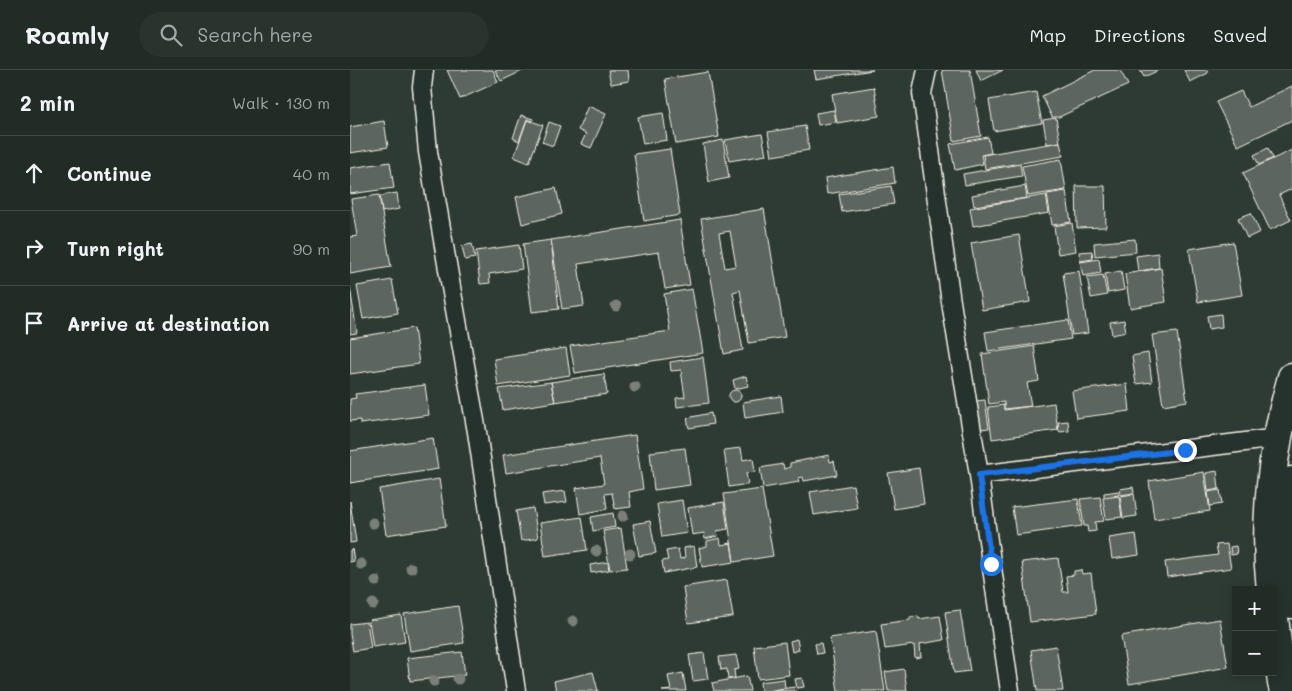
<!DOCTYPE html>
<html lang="en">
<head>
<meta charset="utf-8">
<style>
  body { margin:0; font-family:Mali,sans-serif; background:#2a342f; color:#f1f3f6 }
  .controls { position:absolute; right:15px; bottom:15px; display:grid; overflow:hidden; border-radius:0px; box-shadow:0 2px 12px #0003 }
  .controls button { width:45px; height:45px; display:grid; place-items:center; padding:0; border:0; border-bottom:1px solid #3f4844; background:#222c27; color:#f1f3f6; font:25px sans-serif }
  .stop { position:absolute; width:15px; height:15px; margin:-11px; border:4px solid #1a73e8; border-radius:50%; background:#fff }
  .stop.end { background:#1a73e8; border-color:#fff; box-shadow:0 1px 5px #0008 }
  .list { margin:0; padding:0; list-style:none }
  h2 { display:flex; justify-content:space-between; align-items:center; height:65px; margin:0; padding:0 20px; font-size:21px }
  h2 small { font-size:16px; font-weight:400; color:#a2a7a7 }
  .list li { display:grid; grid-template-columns:32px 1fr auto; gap:15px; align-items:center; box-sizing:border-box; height:75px; padding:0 20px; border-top:1px solid #3f4844 }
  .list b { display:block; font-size:19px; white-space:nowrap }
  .list em { font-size:16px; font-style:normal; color:#a2a7a7 }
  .icon { flex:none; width:28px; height:28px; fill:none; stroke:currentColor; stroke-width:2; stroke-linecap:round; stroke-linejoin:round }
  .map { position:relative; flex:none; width:942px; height:621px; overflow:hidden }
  header { display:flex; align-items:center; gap:30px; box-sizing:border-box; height:70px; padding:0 25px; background:#222c27; border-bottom:1px solid #3f4844 }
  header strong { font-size:24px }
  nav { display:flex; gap:28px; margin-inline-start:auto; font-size:18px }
  .search { width:350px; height:45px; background:#2a342f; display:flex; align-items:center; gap:12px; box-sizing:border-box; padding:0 18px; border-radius:28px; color:#a2a7a7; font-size:19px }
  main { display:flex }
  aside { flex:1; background:#222c27 }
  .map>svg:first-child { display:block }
  .building { fill:#5c655e; stroke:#f4f1e8; fill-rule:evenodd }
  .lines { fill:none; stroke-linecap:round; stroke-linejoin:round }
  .minor-casing { stroke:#f4f1e8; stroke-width:21 }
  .trunk-casing { stroke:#f4f1e8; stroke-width:31 }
  .minor { stroke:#26332d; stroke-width:18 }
  .trunk { stroke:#26332d; stroke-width:28 }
  .tree { fill:#7a8079 }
  .route { stroke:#1a73e8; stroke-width:6 }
</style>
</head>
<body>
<header>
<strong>Roamly</strong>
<div class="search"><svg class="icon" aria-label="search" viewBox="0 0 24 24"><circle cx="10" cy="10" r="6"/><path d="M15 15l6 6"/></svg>Search here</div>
<nav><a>Map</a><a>Directions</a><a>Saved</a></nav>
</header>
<main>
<aside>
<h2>2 min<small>Walk · 130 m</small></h2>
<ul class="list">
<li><svg class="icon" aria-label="ahead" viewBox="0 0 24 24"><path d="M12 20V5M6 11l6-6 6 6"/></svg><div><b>Continue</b></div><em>40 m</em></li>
<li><svg class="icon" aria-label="right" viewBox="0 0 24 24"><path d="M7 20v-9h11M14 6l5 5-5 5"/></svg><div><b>Turn right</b></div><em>90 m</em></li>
<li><svg class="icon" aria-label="arrive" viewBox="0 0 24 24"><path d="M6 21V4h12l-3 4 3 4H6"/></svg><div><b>Arrive at destination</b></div></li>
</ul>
</aside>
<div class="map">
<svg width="942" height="621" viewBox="0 0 942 621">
  <rect width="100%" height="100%" fill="#2e3b34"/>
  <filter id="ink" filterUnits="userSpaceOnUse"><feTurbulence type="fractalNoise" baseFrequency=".02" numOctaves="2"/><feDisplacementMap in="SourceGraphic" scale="10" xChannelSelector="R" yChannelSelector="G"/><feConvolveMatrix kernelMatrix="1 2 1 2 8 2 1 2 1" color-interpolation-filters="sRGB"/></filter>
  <g filter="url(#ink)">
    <!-- building -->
    <path class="building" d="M97 0H143L148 12 110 29Z
      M145 0H174L151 11Z
      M258 0H278L279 11 261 14Z
      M464 0H523L466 9Z
      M592 0H620L631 66 604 71Z
      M626 0H653L631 11Z
      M745 0H770L778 15 709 47H702L692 26Z
      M790 0H809L794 7Z
      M834 0H857L858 3 840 12Z
      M358 2 369 67 326 74 315 9Z
      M942 16V50L888 76 866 32 891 21 899 37Z
      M524 17 529 46 487 53 482 24Z
      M686 22 692 53 644 61 639 30Z
      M238 36 256 44 241 78 231 74 236 64 228 60Z
      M484 40 486 52 468 55 466 43Z
      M313 43 317 70 293 74 288 47Z
      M171 45 183 49V51L177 49 169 71 163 68Z
      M706 48 710 72 697 74 693 50Z
      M177 50 193 55 179 93 164 87Z
      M34 51 38 77 0 83V57Z
      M199 52 210 56 203 76 192 72Z
      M455 56 459 80 422 86 418 62Z
      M412 64 416 85 379 91 375 70Z
      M638 67 641 83 631 85 633 94 605 100 600 74Z
      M373 70 379 108 359 112 353 74Z
      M710 72 713 86 635 99 633 85Z
      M918 78 923 88 909 95 904 85Z
      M320 79 330 145 294 151 284 84Z
      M942 80V119L929 125 941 150 920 160 893 103Z
      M711 89 716 120 678 126 672 96Z
      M40 92 44 118 0 124V98Z
      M670 94 672 106 615 115 613 104Z
      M543 97 545 113 477 124 475 108Z
      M541 116 544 134 492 142 489 124Z
      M675 116 677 128 624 136 622 125Z
      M726 116H755L756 157 727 158Z
      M206 118 212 144 172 154 166 127Z
      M716 121 721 152 702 155 697 124Z
      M47 123 49 139 32 142 30 126Z
      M29 125 41 197 0 204V167L7 166 1 129Z
      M696 125 699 143 623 156 620 138Z
      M414 139 435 267 399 273 390 220 383 222 393 280 374 284 351 149ZM380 161 386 196 375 198 369 163Z
      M901 143 910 162 897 168 888 148Z
      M330 150 340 215 315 219 309 182 228 194 234 236 212 239 201 170Z
      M722 153 726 181 708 184 704 156Z
      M669 165 680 232 632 240 621 173Z
      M785 169 786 182 745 186 744 173Z
      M201 170 209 239 182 242 173 174Z
      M883 172 892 225 848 232 839 179Z
      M122 174 125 188 115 190 112 176Z
      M169 175 172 199 139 204 140 213 130 214 126 181Z
      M742 181 743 189 730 191 729 182Z
      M808 183 809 198 788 201 786 186Z
      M749 189 751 203 733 206 730 192Z
      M811 198 816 232 780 238 775 204Z
      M729 201 738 263 722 265 713 203Z
      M771 201 774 220 758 223 755 204Z
      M753 205 757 225 741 228 737 207Z
      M42 210 48 243 13 249 7 216Z
      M0 217 7 263 0 264Z
      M342 219 353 283 225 303 220 276 320 261 314 224Z
      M871 244 872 257 859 259 857 246Z
      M718 250 721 269 638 281 635 262Z
      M774 250 776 262 762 265 760 252Z
      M64 258 69 294 0 304V268Z
      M827 262 837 331 813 335 802 265Z
      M684 276 689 311 677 313 681 336 654 339V332L639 334 632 284Z
      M216 278 220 305 148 316 144 289Z
      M798 283 802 312 786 314 782 286Z
      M353 287 359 333 327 337 326 328 335 327 331 300 321 301 320 292Z
      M254 304 257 324 205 332 201 312Z
      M396 306 398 316 385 319 383 310Z
      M201 312 205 332 153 340 149 319Z
      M777 314 780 341 726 348 722 321Z
      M75 315 79 345 10 354V350L0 351V329L6 328 5 324Z
      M379 326a6 6 0 1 1 12 0a6 6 0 1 1-12 0Z
      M431 326 433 342 395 348 393 332Z
      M635 330 639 358 630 359 626 331Z
      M704 333 708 360 642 369 638 337 654 335V340Z
      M361 343 363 354 339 358 337 348Z
      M718 351 719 361 709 362 708 352Z
      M285 365 293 419 279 422 281 437 265 439 262 423 255 424 257 439 230 444 226 418 254 414 250 388 156 403 153 385Z
      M83 368 88 399 0 413V381Z
      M335 378 340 415 304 420 300 382Z
      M391 378 393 390 403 388 405 402 396 403 398 414 379 417 374 380Z
      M479 385 480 392 484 391 487 405 454 411 453 407 448 408 449 412 413 418 410 398 433 394 434 399 440 397V393Z
      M569 398 574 434 544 439 538 403Z
      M867 401 869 419 858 421 856 403Z
      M854 402 860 441 804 449 799 411Z
      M89 409 96 456 36 465 29 419Z
      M503 415 507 438 464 445 460 422Z
      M783 417 784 423 771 425 770 419Z
      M412 419 423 486 384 492 374 424Z
      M870 420 872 434 860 436 858 422Z
      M215 421 217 432 194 435 192 424Z
      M769 421V425L754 427V423Z
      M784 424 787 446 773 448 770 426Z
      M769 426 772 447 756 449 753 428Z
      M750 427 754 451 745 452 746 461 738 462 737 456H734L730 429Z
      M728 429 732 456 666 465 662 437Z
      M332 430 337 463 312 467 307 434Z
      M0 431 6 472 0 473Z
      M374 432 378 459 367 461 368 466 355 469 354 463 342 465 338 438Z
      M183 438 188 468 171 471 166 441Z
      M263 443 265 457 243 461 241 447Z
      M232 447 237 480 195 486 190 453Z
      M300 451 306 483 289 486 283 454Z
      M271 458 277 498 260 500 253 461Z
      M786 464 789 485 762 489 759 468Z
      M370 468 371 475 381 473 384 492 352 497 349 478 357 476V471Z
      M877 474 881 498 817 507 815 492 868 485 866 475Z
      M344 476 347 497 314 503 312 491 318 490 316 481 328 479 330 489 335 488 334 478Z
      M886 476 887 484 881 485 880 477Z
      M2 479 4 491 0 492V480Z
      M708 488 713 522H718L716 506 724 505V501L731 500 732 504 741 503 746 544 680 552 672 492Z
      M258 492 259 500 241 503 240 495Z
      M377 510 383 547 338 553 333 517Z
      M108 536 114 573 60 581 54 544Z
      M610 540 620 601 604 603 595 542Z
      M51 545 55 572 23 577 19 550Z
      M568 546 569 549 590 546 594 570 570 574 571 587 565 588 564 575 535 579 531 554 560 550V547Z
      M870 549 878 597 779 614 771 566Z
      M17 552 21 578 3 581 0 564V554Z
      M526 561 535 621H488L480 568Z
      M447 569 449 580 442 582 440 571Z
      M435 572 439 605 408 609 404 576Z
      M471 573 473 583 467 584 465 574Z
      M706 576 713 621H687L681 580Z
      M112 582 115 605 60 611 57 588Z
      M354 583 358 609 343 611 339 585Z
      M386 585 389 599 384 600 385 608 378 609 377 599 371 600 369 587Z
      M554 599 557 621H538L535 602Z
      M243 602 248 621H206L204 611Z
      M333 603 336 621H312L321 620 318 606Z
      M397 606 400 621H364L362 613Z
      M452 608 454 617 447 618 445 609Z
      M434 609 435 618 422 620V621H411L410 612Z
      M444 617 445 621H425V620Z"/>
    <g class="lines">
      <!-- minor casing -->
      <g class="minor-casing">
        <path id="minor" d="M74 0 72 17 78 82 101 217 127 362 166 621
          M577 0 572 23 601 232 629 405 636 457 660 621
          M629 405 928 368"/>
      </g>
      <!-- trunk casing -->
      <g class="trunk-casing">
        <path id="trunk" d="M942 411 938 471 942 534
          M921 520C913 449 923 375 942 307
          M923 540 932 613 934 621"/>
      </g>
      <!-- minor -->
      <use href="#minor" class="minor"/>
      <!-- trunk -->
      <use href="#trunk" class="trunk"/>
    </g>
    <!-- trees -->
    <g class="tree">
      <circle cx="266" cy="236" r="5.5"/>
      <circle cx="285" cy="317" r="5.5"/>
      <circle cx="273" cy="446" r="5.5"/>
      <circle cx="23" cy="453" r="5.5"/>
      <circle cx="246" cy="481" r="5.5"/>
      <circle cx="280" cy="484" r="5.5"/>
      <circle cx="11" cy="494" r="5.5"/>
      <circle cx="61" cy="498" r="5.5"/>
      <circle cx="26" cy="511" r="5.5"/>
      <circle cx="23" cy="534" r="5.5"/>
      <circle cx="223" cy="551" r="5.5"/>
      <circle cx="108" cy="609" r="5.5"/>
      <circle cx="84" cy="611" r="5.5"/>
    </g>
  </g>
  <g class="lines" filter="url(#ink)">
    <!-- route -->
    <path class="route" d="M641 494 629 405 835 380"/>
  </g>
</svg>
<div class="controls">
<button>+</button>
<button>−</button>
</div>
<div class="stop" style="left:641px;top:494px"></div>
<div class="stop end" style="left:835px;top:380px"></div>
</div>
</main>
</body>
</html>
